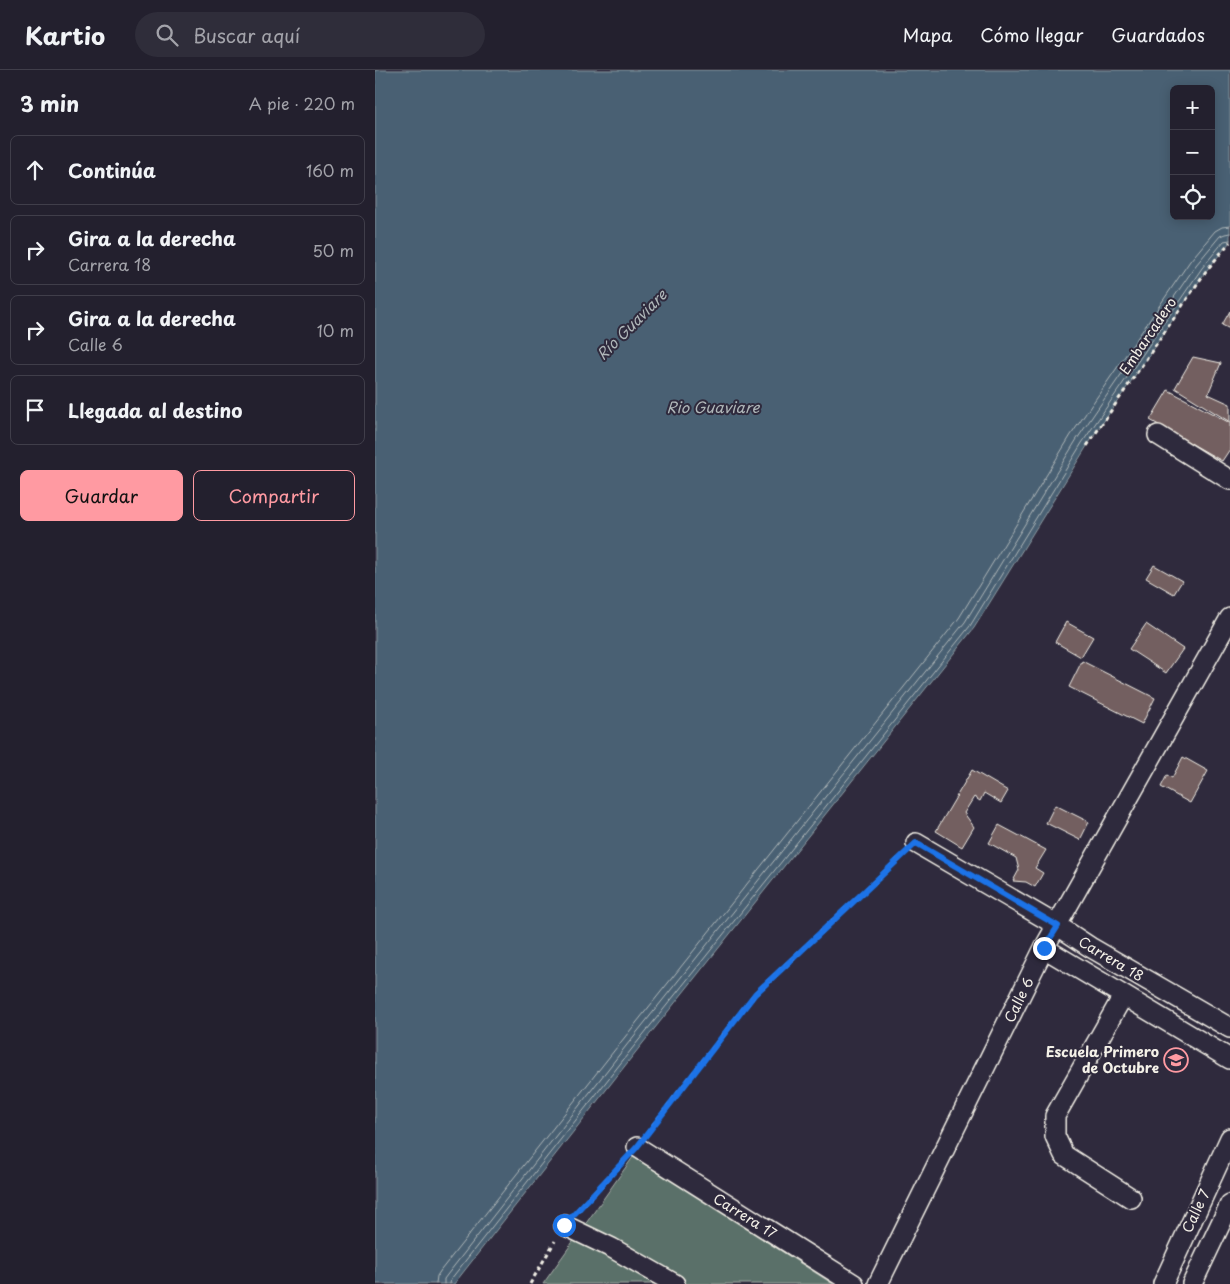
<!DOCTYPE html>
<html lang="es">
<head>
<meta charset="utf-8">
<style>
  body { margin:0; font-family:"Playpen Sans",sans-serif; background:#2f2d3a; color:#f1f3f6 }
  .controls { position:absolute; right:15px; top:15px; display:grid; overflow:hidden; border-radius:8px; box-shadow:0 2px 12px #0003 }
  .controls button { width:45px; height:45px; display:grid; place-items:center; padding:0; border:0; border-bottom:1px solid #403e4a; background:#23202e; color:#f1f3f6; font:25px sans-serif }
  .stop { position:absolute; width:15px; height:15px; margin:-11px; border:4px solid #1a73e8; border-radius:50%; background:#fff }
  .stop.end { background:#1a73e8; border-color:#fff; box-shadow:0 1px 5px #0008 }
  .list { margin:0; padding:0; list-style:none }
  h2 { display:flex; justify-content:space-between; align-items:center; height:65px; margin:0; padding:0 20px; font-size:21px }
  h2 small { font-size:16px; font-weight:400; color:#a3a3aa }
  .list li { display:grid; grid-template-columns:32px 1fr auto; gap:15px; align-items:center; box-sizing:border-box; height:70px; margin:0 10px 10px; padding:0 10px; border:1px solid #403e4a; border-radius:8px }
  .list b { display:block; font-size:19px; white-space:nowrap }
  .list p { margin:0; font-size:16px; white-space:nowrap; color:#a3a3aa }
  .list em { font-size:16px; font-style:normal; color:#a3a3aa }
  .actions { display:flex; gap:10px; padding:15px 20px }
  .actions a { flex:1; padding:11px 0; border:1px solid #ff9aa2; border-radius:8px; text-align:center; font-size:18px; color:#ff9aa2 }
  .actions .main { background:#ff9aa2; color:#111 }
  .icon { flex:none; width:28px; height:28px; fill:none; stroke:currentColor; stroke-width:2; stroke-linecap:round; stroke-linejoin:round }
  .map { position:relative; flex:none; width:855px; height:1214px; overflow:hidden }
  header { display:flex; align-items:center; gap:30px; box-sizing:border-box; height:70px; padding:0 25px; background:#23202e; border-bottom:1px solid #403e4a }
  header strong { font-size:24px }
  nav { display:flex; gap:28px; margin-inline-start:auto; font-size:18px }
  .search { width:350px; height:45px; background:#2f2d3a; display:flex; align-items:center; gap:12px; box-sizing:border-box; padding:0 18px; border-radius:28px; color:#a3a3aa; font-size:19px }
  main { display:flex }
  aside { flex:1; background:#23202e }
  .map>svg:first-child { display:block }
  .green { fill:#5a6f69; stroke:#a7b0a8 }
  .water { fill:#496173; stroke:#8d9ba2; fill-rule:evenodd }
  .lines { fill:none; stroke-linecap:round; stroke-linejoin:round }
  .shore { stroke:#b0b7b9; stroke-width:1 }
  .building { fill:#735f60; stroke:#f4f1e8 }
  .minor-casing { stroke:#f4f1e8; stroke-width:22 }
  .path { stroke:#f4f1e8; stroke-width:3; stroke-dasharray:4 4; stroke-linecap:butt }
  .minor { stroke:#2f2a3d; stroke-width:19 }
  .route { stroke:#1a73e8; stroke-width:6 }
  .labels { text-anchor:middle; stroke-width:4; stroke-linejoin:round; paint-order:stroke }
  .street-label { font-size:14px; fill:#f4f1e8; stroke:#2f2a3d }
  .poi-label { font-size:14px; font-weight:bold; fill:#f4f1e8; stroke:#2f2a3d; text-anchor:end }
  .water-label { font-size:15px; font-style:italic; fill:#b0b7b9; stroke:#2f2a3d }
</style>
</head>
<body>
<header>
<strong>Kartio</strong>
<div class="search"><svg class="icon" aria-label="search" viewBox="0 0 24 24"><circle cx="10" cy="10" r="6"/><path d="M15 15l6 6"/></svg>Buscar aquí</div>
<nav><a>Mapa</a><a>Cómo llegar</a><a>Guardados</a></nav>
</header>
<main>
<aside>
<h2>3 min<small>A pie · 220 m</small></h2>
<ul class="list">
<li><svg class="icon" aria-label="ahead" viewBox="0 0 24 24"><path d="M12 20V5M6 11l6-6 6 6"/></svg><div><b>Continúa</b></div><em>160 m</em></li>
<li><svg class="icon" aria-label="right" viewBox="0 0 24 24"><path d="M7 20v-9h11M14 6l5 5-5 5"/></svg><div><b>Gira a la derecha</b><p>Carrera 18</p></div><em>50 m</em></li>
<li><svg class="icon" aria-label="right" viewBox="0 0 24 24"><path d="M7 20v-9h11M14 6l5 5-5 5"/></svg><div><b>Gira a la derecha</b><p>Calle 6</p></div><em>10 m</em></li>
<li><svg class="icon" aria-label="arrive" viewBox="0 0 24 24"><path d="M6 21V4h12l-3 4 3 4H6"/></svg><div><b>Llegada al destino</b></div></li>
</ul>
<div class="actions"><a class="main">Guardar</a><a>Compartir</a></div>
</aside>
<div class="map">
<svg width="855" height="1214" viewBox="0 0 855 1214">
  <rect width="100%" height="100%" fill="#2f2a3d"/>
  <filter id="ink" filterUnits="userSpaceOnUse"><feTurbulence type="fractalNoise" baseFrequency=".02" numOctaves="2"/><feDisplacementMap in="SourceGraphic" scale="10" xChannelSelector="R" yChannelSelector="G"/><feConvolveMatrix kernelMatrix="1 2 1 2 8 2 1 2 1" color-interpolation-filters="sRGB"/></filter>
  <g filter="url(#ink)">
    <!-- green -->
    <path class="green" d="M258 1087 458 1214H168Z"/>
    <!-- water -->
    <path class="water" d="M0 0H855V172L831 201 712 376 599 558 260 983 79 1214H0ZM799 19H836V146H799Z"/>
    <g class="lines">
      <!-- shore -->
      <path class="shore" d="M61 1214 62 1206 66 1200 246 972 584 548 696 365 815 191 840 161 847 157 855 156
        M69 1214V1209L72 1205 251 976 590 552 702 369 821 195 845 166 850 164 855 163
        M75 1214 76 1209 256 980 595 556 707 373 827 198 849 171 855 170"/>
    </g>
    <!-- building -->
    <path class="building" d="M855 241V259L847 255Z
      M818 287 846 293 833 324 855 334V352L800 318Z
      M793 320 855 353V379L847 391 775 350Z
      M779 495 807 511 799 524 771 508Z
      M691 552 718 567 706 587 680 572Z
      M771 554 808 579 791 603 754 579Z
      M707 591 780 628 767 654 694 617Z
      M808 687 833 701 815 733 786 717 792 705 797 708Z
      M597 700 633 721 626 733 609 723 605 731 599 727 589 743 599 757 587 777 561 761Z
      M680 735 714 752 705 770 671 753Z
      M624 755 671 780 660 798 668 803 660 817 651 812 638 811 644 800 641 788 614 773Z"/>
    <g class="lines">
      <!-- minor casing -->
      <g class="minor-casing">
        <path id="minor" d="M783 365 855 410
          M541 773 683 856 715 877 855 958
          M669 878 855 989
          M748 926 680 1046V1066L689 1085 756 1128
          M262 1077 479 1214
          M189 1155 237 1178 300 1214
          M503 1214 669 878 855 548
          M788 1214 855 1068
          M817 1214 855 1134"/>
      </g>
      <!-- path -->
      <path class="path" d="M712 376 831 201 855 172
        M273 1062 380 924 527 786
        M203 1140 250 1090
        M155 1214 180 1171"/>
      <!-- minor -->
      <use href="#minor" class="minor"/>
    </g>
  </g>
  <g class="lines" filter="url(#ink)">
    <!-- route -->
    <path class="route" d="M189 1155 262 1077 380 924 541 773 683 856 669 878"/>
  </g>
  <!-- icons -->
  <defs>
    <g id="school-ring" transform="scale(1.25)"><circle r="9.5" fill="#2f2a3d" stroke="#ff9aa2" stroke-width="1.5"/><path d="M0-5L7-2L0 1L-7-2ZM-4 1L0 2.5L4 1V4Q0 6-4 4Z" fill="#ff9aa2"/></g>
  </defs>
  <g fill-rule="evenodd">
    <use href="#school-ring" x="801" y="990"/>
  </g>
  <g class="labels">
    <!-- street labels -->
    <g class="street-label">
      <text transform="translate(773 266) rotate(-56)" y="5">Embarcadero</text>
      <text transform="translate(736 889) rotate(31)" y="5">Carrera 18</text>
      <text transform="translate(644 930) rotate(-64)" y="5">Calle 6</text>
      <text transform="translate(821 1141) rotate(-65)" y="5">Calle 7</text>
      <text transform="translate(370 1146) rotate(32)" y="5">Carrera 17</text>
    </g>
    <!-- poi labels -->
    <g class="poi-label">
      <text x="784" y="987">Escuela Primero<tspan x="784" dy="16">de Octubre</tspan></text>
    </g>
    <!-- water labels -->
    <g class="water-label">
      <text transform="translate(257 255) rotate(-45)" y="5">Río Guaviare</text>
      <text x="338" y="343">Rio Guaviare</text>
    </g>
  </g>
</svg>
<div class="controls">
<button>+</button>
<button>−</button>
<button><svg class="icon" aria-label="locate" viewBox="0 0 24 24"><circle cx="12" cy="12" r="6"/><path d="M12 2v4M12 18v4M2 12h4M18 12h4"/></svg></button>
</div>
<div class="stop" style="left:189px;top:1155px"></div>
<div class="stop end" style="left:669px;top:878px"></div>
</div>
</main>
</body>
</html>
